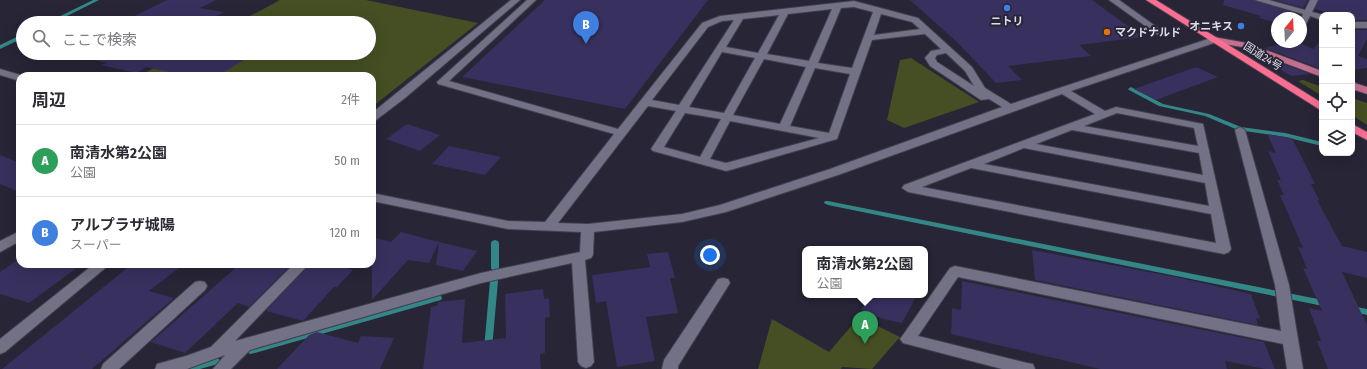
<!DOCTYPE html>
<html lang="ja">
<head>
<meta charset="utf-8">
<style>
  body { margin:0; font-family:"Fira Sans Condensed","Noto Sans JP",sans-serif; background:#f2f2f3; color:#2b2b33 }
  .controls { position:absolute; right:12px; top:12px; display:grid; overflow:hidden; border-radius:8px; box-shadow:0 4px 16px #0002 }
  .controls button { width:36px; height:36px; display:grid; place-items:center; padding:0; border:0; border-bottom:1px solid #e1e1e2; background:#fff; color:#2b2b33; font:20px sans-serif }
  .compass { position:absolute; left:1271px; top:12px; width:36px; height:36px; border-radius:50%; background:#fff; box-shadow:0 4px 16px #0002; rotate:18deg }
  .you { position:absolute; left:710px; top:255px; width:14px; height:14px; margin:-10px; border:3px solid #fff; border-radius:50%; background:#1a73e8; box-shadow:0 0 0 6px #1a73e833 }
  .badge { display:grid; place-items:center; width:26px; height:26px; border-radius:50%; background:#327766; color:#fff; font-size:13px; font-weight:700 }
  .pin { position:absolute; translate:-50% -33px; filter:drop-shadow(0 1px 2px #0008) }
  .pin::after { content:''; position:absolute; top:21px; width:14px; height:12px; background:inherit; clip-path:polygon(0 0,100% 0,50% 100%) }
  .popup { position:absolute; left:802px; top:246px; width:126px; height:52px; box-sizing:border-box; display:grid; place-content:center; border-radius:8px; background:#fff; filter:drop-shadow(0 1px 3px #0005); font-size:13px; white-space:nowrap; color:#7c7c81 }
  .popup b { font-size:15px; color:#2b2b33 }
  .popup::after { content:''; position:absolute; left:50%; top:100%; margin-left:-8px; border:8px solid transparent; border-top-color:#fff }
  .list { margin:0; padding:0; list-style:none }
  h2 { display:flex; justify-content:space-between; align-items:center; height:52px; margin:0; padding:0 16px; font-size:17px }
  h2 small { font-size:13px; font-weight:400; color:#7c7c81 }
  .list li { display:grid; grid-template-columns:26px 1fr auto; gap:12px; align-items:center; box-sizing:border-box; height:72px; padding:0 16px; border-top:1px solid #e1e1e2 }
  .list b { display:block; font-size:15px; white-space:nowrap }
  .list p { margin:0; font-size:13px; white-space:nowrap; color:#7c7c81 }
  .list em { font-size:13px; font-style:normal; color:#7c7c81 }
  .icon { flex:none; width:22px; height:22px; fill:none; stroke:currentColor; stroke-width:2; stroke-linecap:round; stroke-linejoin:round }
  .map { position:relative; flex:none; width:1367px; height:369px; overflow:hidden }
  .search { position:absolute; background:#fff; box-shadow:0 4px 16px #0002; left:16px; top:16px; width:360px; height:44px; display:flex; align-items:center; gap:10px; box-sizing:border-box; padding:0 14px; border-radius:22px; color:#7c7c81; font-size:15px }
  .panel { position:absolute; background:#fff; box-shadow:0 4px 16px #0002; left:16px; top:72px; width:360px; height:196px; border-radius:12px }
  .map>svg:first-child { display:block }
  .green { fill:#454f23 }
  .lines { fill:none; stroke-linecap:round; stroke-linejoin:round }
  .stream { fill:#348787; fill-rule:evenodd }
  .building { fill:#38305e }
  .minor-casing { stroke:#41404e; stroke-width:2 }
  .major-casing { stroke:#41404e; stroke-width:2 }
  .highway-casing { stroke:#41404e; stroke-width:2 }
  .minor { fill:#727185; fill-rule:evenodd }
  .major { fill:#c46f8d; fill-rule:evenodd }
  .highway { fill:#fb6e92; fill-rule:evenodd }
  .shop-dot { fill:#3f7fe0; stroke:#272536; stroke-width:1.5 }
  .food-dot { fill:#e8710a; stroke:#272536; stroke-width:1.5 }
  .labels { text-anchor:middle; stroke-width:4; stroke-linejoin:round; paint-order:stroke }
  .far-poi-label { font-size:11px; font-weight:bold; fill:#dedde9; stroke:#272536 }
  .far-street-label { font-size:11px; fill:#dedde9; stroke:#272536 }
</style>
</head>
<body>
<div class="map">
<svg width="1367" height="369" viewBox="0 0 1367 369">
  <rect width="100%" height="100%" fill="#272536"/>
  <!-- green -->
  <path class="green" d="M280 0H366L478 23 372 107V76H139L182 53H369V23H237Z
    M911 58 979 102 904 128 887 120 900 60Z
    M1303 80 1322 87V96L1298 81Z
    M1352 98 1367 103V125L1352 115Z
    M859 317 900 337 872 369 842 367 841 369H758L772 319 829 352Z"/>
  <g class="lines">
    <!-- stream -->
    <path class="stream" d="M93 0H99L53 23H46Z
      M23 34V38L0 49V45Z
      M1131 87 1163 104 1209 114 1241 127 1285 133 1322 142V146L1285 137 1238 130 1205 116 1159 106 1129 90 1128 89Z
      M825 201H828L1328 301 1331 302 1332 304 1331 306 1328 307 828 205 824 203Z
      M495 240 498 241 499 243V268L498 270H492L491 268V243L492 241Z
      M494 278 497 279 498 281 492 349 491 352 488 353 485 352 484 349 490 281 491 279Z
      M438 295 441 296 442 298 441 300 251 354 248 353 247 350 248 347 251 346Z
      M1352 306 1367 309V315L1349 311 1348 309 1349 307Z
      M215 357 218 358 220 361 218 364 200 369H182L184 366Z"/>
  </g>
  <!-- building -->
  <path class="building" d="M167 0H216L200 8 224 12 211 19 225 22 120 23Z
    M545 0H708L625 109 462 77Z
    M910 0H1092L1143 37 1079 45 1091 56 1008 66 1022 80 996 83 958 43Z
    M1224 0H1254L1297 14 1292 18H1277V23L1259 18 1261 16 1223 5Z
    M1275 0H1308L1303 8Z
    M1319 0H1367V20H1352V15H1337L1315 9Z
    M1352 30H1367V39L1358 56 1367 59V68L1352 70Z
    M1322 38V69L1265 48 1289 42H1297L1313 49Z
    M1250 52H1251L1310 74 1291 76Z
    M91 53H255L218 76H189L146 67 137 73 101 65 107 63 94 60 98 58 86 56Z
    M1196 67 1218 77 1156 100 1134 89Z
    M407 124 440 135 420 151 386 139Z
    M1267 134 1292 138 1315 184H1311L1319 200H1317L1342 246 1367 252V278L1342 272 1367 325V369H1328L1317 341H1321L1309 308 1322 311 1303 268 1307 269 1298 247 1303 248 1280 195H1284L1277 180H1281L1268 151 1276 153Z
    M449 146 501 157 485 175 432 164Z
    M0 155 20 163V192L0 184Z
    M401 232 435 241 477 251 463 271 436 265 439 242 429 263 408 260 372 300V237L391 242Z
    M1032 250 1176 277 1251 294 1260 319 1256 318 1258 325 1035 280Z
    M668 252 675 278H670L678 313 646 317 655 361 617 367 606 301 596 303 592 275 650 267 647 254Z
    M16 261 20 262V264H82L29 303 0 294V272Z
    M132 264H184L149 291 174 298 92 369H2Z
    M240 264H292L249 307 238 303 185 353 151 342Z
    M310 264H333L353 270 337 287H334L303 321 266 311Z
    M962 281 1264 342 1275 369H1265L1225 361 1227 369H1100L951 334 952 308 961 310Z
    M543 289 544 299 549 298 550 317 545 318V353L540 354 541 369H423L431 307 438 305V302L465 299 462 343 506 338 505 294Z
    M871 295H917L902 323 880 318 861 310Z
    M317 332 358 343 361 336 394 338 380 369H277L309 335Z"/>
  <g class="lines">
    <!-- minor casing -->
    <g class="minor-casing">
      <path id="minor" d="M511 0H520L405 98 376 120 372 121V113Z
        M527 0H536L449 81 618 129 702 23 720 16 854 1 918 18 972 67 985 88 1011 104 1211 38H1217V42L1071 91 1105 111 1116 107 1203 124 1231 249 1229 252 1224 254 908 192 902 188 904 185 1095 114 1062 94 838 175 726 212 682 222 594 232 593 255 591 258 585 260 594 362 591 366 586 368 581 366 578 362 572 263 481 283 250 350 231 369H213L225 355 187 369H155L157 364 186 356 211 347 294 264H309L235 341 481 273 580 252 581 232 508 229 372 201V193L508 221 545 222 614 134 438 84 437 82ZM854 7 873 12 852 68 818 63 841 8ZM832 9 809 61 767 54 788 14ZM881 14 912 22 920 29 874 35ZM779 15 758 53 726 47 743 19ZM734 20 679 105 652 100 708 27 722 21ZM925 34 941 49 931 51 925 58 930 66 981 100 989 99 1002 107 830 169 720 205 682 214 588 224 558 223 648 106 676 111 651 149 653 151 726 171 730 170 837 139 872 40ZM722 52 755 58 724 113 689 107ZM946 53 965 71 974 86 937 62 935 58 937 55ZM764 59 806 67 780 124 733 115ZM815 68 850 74 829 133 790 126ZM685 113 721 119 700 157 664 147ZM1117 113 1194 128 1198 146 1084 126ZM730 121 819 138 726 163 710 159ZM1072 130 1199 153 1203 175 1036 144ZM1024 148 1205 183 1209 206 984 164ZM971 168 1211 214 1216 243 922 187Z
        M1109 0H1119L1165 33 1161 36 1158 35Z
        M1255 0H1269L1305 10 1310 0H1318L1312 12 1324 15H1322V20L1310 16 1304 28 1301 29V18L1303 14Z
        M1352 22H1367V28H1352Z
        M0 69 24 76H20V81L0 75Z
        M1240 127 1245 130 1289 285 1303 369H1287L1283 344 958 277 918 336 1027 363 1033 364 1035 369H1002L903 343 900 339 903 335 950 268 955 266 1281 331 1275 285 1235 130Z
        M20 231V241L0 252V241Z
        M94 264H110L5 352 0 354V339Z
        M723 278 728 279 730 283 678 366V369H662L664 360 718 279Z
        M200 281 205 282 207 286 205 290 119 369H101L103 364 195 282Z"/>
    </g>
    <!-- major casing -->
    <g class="major-casing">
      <path id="major" d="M1214 37 1247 43 1322 71V77L1242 47 1211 42 1209 40Z
        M1352 82 1367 87V94L1352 89Z"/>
    </g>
    <!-- highway casing -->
    <g class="highway-casing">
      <path id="highway" d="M1146 0H1156L1322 103V111Z
        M1352 124 1367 132V140L1352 132Z"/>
    </g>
    <!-- minor -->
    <use href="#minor" class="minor"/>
    <!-- major -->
    <use href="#major" class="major"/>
    <!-- highway -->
    <use href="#highway" class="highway"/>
  </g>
  <!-- markers -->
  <g class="shop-dot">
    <circle cx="1007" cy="8" r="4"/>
    <circle cx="1241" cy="26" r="4"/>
  </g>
  <circle class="food-dot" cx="1107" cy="32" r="4"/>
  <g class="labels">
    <!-- far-poi labels -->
    <g class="far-poi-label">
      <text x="1007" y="25">ニトリ</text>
      <text x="1233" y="30" text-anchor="end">オニキス</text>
      <text x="1115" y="36" text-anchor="start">マクドナルド</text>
    </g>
    <!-- far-street labels -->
    <g class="far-street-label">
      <text transform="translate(1263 56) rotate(32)" y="4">国道24号</text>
    </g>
  </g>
</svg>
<div class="controls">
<button>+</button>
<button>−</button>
<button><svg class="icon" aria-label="locate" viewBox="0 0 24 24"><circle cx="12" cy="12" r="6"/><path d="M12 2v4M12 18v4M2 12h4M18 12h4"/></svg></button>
<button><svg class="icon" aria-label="layers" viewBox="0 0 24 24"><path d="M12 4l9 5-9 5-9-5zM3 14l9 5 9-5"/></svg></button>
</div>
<svg class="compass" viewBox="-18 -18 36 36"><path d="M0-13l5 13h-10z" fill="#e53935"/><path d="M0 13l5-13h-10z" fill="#7c7c81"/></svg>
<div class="you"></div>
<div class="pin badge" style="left:865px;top:344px;background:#2e9e5b">A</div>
<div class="popup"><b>南清水第2公園</b>公園</div>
<div class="pin badge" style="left:586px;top:44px;background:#3f7fe0">B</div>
<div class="search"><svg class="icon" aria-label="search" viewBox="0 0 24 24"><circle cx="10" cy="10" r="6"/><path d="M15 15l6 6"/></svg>ここで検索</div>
<section class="panel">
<h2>周辺<small>2件</small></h2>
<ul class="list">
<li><span class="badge" style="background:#2e9e5b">A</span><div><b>南清水第2公園</b><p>公園</p></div><em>50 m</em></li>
<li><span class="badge" style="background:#3f7fe0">B</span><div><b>アルプラザ城陽</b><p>スーパー</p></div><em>120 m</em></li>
</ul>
</section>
</div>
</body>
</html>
